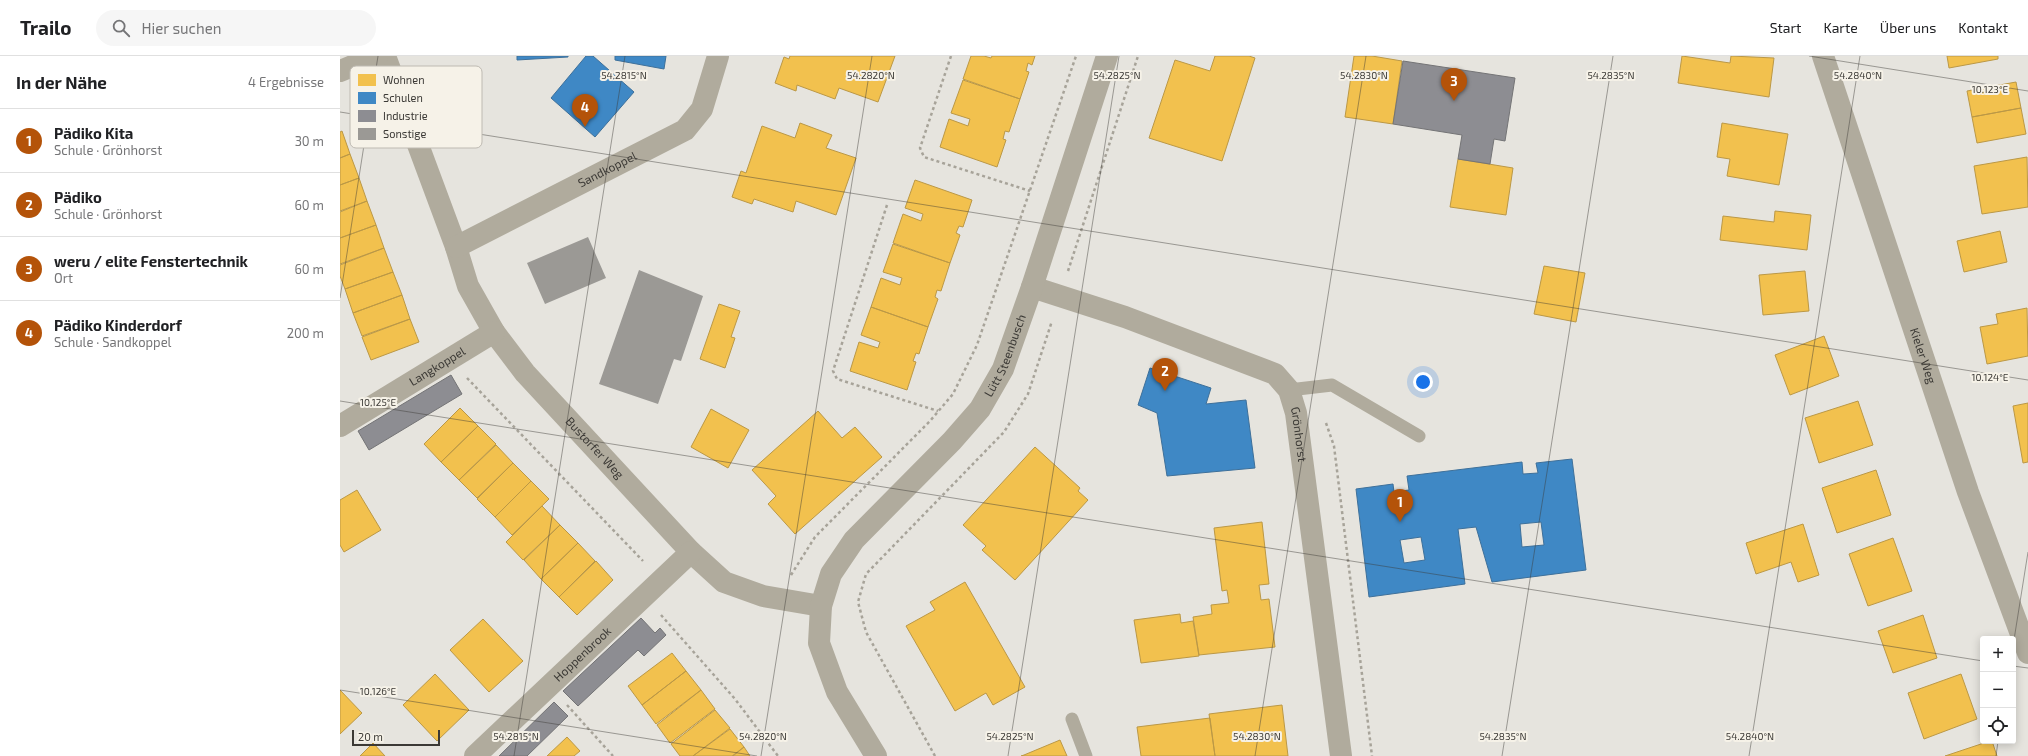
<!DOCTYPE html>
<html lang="de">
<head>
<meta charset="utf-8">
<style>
  body { margin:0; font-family:"Exo 2",sans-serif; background:#f6f6f6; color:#202124 }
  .controls { position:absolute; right:12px; bottom:12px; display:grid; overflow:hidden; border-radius:4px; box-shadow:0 2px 10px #0003 }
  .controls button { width:36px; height:36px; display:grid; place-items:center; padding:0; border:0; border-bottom:1px solid #e0e0e0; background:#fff; color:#202124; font:20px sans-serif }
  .scale { position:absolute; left:12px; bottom:10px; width:88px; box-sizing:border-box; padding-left:4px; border:2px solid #3b3935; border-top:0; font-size:11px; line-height:14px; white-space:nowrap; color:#3b3935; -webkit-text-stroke:3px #f6f2e8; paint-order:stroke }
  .you { position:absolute; left:1083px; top:326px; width:14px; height:14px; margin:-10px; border:3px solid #fff; border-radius:50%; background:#1a73e8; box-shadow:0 0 0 6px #1a73e833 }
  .badge { display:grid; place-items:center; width:26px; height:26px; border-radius:50%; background:#b45309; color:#fff; font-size:13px; font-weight:700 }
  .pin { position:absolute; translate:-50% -33px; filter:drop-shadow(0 1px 2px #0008) }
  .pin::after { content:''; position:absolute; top:21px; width:14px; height:12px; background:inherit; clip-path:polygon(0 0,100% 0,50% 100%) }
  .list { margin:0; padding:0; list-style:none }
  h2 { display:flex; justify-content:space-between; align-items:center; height:52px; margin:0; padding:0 16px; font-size:17px }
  h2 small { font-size:13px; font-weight:400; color:#757577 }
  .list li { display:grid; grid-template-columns:26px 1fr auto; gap:12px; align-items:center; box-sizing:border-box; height:64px; padding:0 16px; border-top:1px solid #e0e0e0 }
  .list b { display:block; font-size:15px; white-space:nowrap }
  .list p { margin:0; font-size:13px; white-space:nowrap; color:#757577 }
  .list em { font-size:13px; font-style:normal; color:#757577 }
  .icon { flex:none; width:22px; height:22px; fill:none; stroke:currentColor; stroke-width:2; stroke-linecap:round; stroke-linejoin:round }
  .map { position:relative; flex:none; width:1688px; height:700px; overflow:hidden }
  header { display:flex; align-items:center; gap:24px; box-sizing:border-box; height:56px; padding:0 20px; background:#fff; border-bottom:1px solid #e0e0e0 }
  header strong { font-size:19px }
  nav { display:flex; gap:22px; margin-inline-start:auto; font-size:14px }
  .search { width:280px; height:36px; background:#f6f6f6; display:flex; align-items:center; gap:10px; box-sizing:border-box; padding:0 14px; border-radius:22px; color:#757577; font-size:15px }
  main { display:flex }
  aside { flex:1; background:#fff }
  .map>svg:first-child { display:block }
  .homes { fill:#f2c14e; stroke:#bb9846 }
  .schools { fill:#3f88c5; stroke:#3e709a; fill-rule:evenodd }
  .industry { fill:#8d8d92; stroke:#747476 }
  .building { fill:#9b9995 }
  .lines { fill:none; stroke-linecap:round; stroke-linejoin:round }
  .path { stroke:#a7a399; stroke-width:2.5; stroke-dasharray:3 3; stroke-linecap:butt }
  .service { stroke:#b0ab9d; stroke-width:13 }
  .minor { stroke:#b0ab9d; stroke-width:22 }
  .tertiary { stroke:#b0ab9d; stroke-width:22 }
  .ticks { fill:none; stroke:#3b3935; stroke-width:1; stroke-opacity:0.45 }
  .labels { text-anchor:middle; stroke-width:4; stroke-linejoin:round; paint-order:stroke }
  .street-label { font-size:12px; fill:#3b3935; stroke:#f6f2e8 }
  .key { fill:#f6f2e8; stroke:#bebab2; stroke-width:1 }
  .key-label { font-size:11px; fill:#3b3935 }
  .ticks-label { font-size:10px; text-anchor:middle; fill:#3b3935; stroke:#f6f2e8; stroke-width:4; stroke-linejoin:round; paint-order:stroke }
</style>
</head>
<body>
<header>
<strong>Trailo</strong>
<div class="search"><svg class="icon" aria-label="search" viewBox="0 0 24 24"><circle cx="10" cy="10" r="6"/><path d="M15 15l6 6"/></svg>Hier suchen</div>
<nav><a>Start</a><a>Karte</a><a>Über uns</a><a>Kontakt</a></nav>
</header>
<main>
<aside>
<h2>In der Nähe<small>4 Ergebnisse</small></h2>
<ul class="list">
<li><span class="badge">1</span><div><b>Pädiko Kita</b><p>Schule · Grönhorst</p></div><em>30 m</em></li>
<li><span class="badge">2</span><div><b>Pädiko</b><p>Schule · Grönhorst</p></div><em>60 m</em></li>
<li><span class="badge">3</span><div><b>weru / elite Fenstertechnik</b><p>Ort</p></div><em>60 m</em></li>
<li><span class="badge">4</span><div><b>Pädiko Kinderdorf</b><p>Schule · Sandkoppel</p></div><em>200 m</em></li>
</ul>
</aside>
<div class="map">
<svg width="1688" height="700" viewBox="0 0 1688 700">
  <rect width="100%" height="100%" fill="#e6e4de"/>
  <!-- homes -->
  <path class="homes" d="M450 0H555L538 46 499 32 495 43 457 29 456 35 435 27 444 1 449 3Z
    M631 0H644L651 2 652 0H695L692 9 688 7 686 15 689 16 680 43 623 23Z
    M875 0H909L915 2 882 105 809 82 835 4 870 15Z
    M1014 0H1032L1062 5 1053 68 1005 61Z
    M1342 0 1390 7 1391 0 1434 2 1429 41 1338 27Z
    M1607 0H1658V3L1609 12Z
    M623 24 680 43 669 76 665 75 663 83 666 84 657 111 600 91 609 63 628 70 630 63 611 57Z
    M1676 26 1681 52 1632 61 1627 35Z
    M1681 52 1686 78 1637 87 1632 61Z
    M460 67 492 79 486 92 516 102 496 159 456 145 453 156 414 143 412 148 392 141 401 115 406 117 422 70 455 82Z
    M1382 67 1448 78 1439 129 1387 120 1390 103 1377 101Z
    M2 75 10 98 0 102V76Z
    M10 98 19 122 0 129V102Z
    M1687 101 1688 151 1642 158 1634 110Z
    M1118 103 1173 112 1166 159 1110 151Z
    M19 122 27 145 0 155V129Z
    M575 124 632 144 623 171 619 170 616 177 620 179 610 207 553 187 563 158 581 165 583 158 565 152Z
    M27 145 36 169 0 182V156Z
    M1435 155 1471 159 1467 194 1380 184 1383 160 1434 166Z
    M36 169 44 192 0 208V182Z
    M1660 175 1667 206 1624 216 1617 185Z
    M553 188 610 207 601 235 597 234 595 241 598 243 588 271 531 251 541 222 560 229 562 222 543 216Z
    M44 192 53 216 5 233 0 220V209Z
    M1204 210 1245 217 1236 266 1194 258Z
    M1465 215 1469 255 1423 259 1419 219Z
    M53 216 62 239 13 257 5 233Z
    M62 239 70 263 22 280 13 257Z
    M379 248 400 255 391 281 395 282 385 312 360 303Z
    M531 251 588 271 579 298 576 297 573 305 576 306 567 334 510 315 519 286 538 292 540 286 521 279Z
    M1687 252 1688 300 1647 308 1640 271 1658 268 1656 258Z
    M70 263 79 286 31 304 22 281Z
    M1484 280 1499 320 1450 339 1435 299Z
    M1518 345 1533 389 1479 407 1465 362Z
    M1688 347V406L1683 407 1673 350Z
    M120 352 138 370 101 406 84 388Z
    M371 353 409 374 388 412 351 391Z
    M478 355 502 382 515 371 542 401 455 478 428 448 436 440 412 414Z
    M138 370 156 388 119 424 101 406Z
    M156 389 173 407 137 442 119 424Z
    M695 391 740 432 738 435 748 444 675 524 642 494 646 490 623 469Z
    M173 407 191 425 155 461 137 443Z
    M1536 414 1551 459 1497 477 1482 432Z
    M191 425 209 443 172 479 155 461Z
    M17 434 41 474 4 496 0 489V444Z
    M202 450 220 469 183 504 166 486Z
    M922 466 929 528 919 529 921 544 929 543 935 591 859 599 853 561 872 558 871 549 889 547 887 534 882 535 874 472Z
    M1463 468 1479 519 1458 526 1451 506 1416 518 1406 487Z
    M220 469 238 487 201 523 184 504Z
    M1553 482 1572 535 1528 550 1509 498Z
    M238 487 255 505 219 541 201 523Z
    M256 505 273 524 237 559 219 541Z
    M625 526 685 631 653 649 646 637 615 655 566 570 595 554 590 546Z
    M840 558 841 567 853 565 859 600 801 607 794 564Z
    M1583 559 1597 602 1553 617 1538 575Z
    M143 563 183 605 149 636 110 594Z
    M332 597 346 615 302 649 288 630Z
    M346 615 361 634 316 668 302 649Z
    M95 618 129 654 97 685 63 649Z
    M1621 618 1637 663 1584 683 1568 637Z
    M0 634 22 657 0 678Z
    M361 634 375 653 330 687 317 669Z
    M942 649 948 700H875L869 658Z
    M375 654 390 672 353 700H340L331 688Z
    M870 662 875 700H801L797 671Z
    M390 673 404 691 392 700H353Z
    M227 681 240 695 234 700H207Z
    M720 684 727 700H681L684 699Z
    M1650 685H1652L1657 700H1605Z
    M33 687 45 700H20Z
    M404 691 410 700H393Z"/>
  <!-- schools -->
  <path class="schools" d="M177 0H228V1L177 4Z
    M246 0H253L294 36 255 81 211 42Z
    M275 0H326L324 13 275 4Z
    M810 312 871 332 866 348 906 344 915 412 827 420 817 357 798 349Z
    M1232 403 1246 514 1152 526 1136 471 1118 473 1125 528 1029 541 1016 433 1053 428 1054 436 1069 434 1067 420 1182 406 1183 418 1198 417 1196 407ZM1201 466 1204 489 1182 491 1180 468ZM1081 481 1085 504 1064 507 1060 484Z"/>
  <!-- industry -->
  <path class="industry" d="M1063 5 1175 22 1165 85 1154 83 1150 108 1118 103 1122 79 1053 68Z
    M111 319 122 338 29 394 18 375Z
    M301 562 315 577 320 572 326 579 304 600 298 594 238 650 223 635Z
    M214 646 228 660 187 700H159Z"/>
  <!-- building -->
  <path class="building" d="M248 181 266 222 205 248 187 207Z
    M299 214 363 240 341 305 334 303 318 348 259 328Z"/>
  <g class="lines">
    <!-- path -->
    <path class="path" d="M611 0 580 92 584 101 690 135
      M547 149 493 315 497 323 598 355
      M728 215 798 0
      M127 322 303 505
      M986 367 994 390 1032 700
      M451 519 475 481 590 365 613 338 637 289 736 0
      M321 559 395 643 438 700
      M227 649 273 700
      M595 700 526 576 518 546 526 518 664 376 688 338 712 265"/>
    <!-- service -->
    <path class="service" d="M949 334 992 329 1079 380
      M732 663 746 700"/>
    <!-- minor -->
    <g class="minor">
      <path id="s1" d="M45 0 116 191 128 230 154 276 185 317 351 496 384 526 423 540 481 550"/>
      <path id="s2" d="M1483 0 1628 436 1688 597"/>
      <path d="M0 15 37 0"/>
      <path id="s3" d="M116 191 345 74 362 53 378 0"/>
      <path id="s4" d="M692 231 785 261 935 318 949 334 956 357 1001 700"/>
      <path id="s5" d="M0 370 154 276"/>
      <path id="s6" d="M135 700 351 496"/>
    </g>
    <!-- tertiary -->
    <path class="tertiary" id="s7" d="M536 700 497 636 479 587 481 550 491 518 514 484 612 385 640 353 663 313 692 231 767 0"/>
  </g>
  <!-- ticks -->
  <path class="ticks" d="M1469 0 1688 35M0 56 1688 324M0 242 38 0M0 345 1643 605M1673 590 1688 496M1673 610 1688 612M0 634 417 700M174 700 285 0M421 700 532 0M668 700 779 0M915 700 1026 0M1162 700 1273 0M1409 700 1520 0M1656 700 1658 685"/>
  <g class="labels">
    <!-- street labels -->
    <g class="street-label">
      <text dy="4" stroke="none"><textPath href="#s3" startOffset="170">Sandkoppel</textPath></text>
      <text dy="4" stroke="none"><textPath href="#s7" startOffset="480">Lütt Steenbusch</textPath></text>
      <text dy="4" stroke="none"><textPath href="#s2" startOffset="316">Kieler Weg</textPath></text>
      <text dy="4" stroke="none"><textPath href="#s5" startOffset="114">Langkoppel</textPath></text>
      <text dy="4" stroke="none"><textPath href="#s4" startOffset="325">Grönhorst</textPath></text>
      <text dy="4" stroke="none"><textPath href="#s1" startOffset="451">Bustorfer Weg</textPath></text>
      <text dy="4" stroke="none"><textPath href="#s6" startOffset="148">Hoppenbrook</textPath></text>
    </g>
  </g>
  <!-- legend -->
  <rect x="10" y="10" width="132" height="82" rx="6" class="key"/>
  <rect x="18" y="18" width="18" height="12" fill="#f2c14e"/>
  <rect x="18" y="36" width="18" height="12" fill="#3f88c5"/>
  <rect x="18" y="54" width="18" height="12" fill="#8d8d92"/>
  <rect x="18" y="72" width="18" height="12" fill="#9b9995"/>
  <g class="key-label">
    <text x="43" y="28">Wohnen</text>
    <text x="43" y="46">Schulen</text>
    <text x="43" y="64">Industrie</text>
    <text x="43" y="82">Sonstige</text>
  </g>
  <g class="ticks-label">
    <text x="284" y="23">54.2815°N</text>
    <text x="531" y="23">54.2820°N</text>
    <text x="777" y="23">54.2825°N</text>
    <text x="1024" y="23">54.2830°N</text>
    <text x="1271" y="23">54.2835°N</text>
    <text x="1518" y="23">54.2840°N</text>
    <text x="1650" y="37">10.123°E</text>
    <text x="1650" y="325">10.124°E</text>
    <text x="38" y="350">10.125°E</text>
    <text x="38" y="639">10.126°E</text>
    <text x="176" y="684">54.2815°N</text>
    <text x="423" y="684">54.2820°N</text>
    <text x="670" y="684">54.2825°N</text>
    <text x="917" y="684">54.2830°N</text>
    <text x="1163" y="684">54.2835°N</text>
    <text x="1410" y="684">54.2840°N</text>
  </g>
</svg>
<div class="controls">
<button>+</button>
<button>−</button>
<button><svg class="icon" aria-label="locate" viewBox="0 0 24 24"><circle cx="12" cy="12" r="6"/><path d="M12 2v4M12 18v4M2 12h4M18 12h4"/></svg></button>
</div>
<div class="scale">20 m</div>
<div class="you"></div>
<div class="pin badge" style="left:1060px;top:466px">1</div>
<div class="pin badge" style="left:825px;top:335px">2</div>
<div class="pin badge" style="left:1114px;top:45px">3</div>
<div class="pin badge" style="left:245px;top:71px">4</div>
</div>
</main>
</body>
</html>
